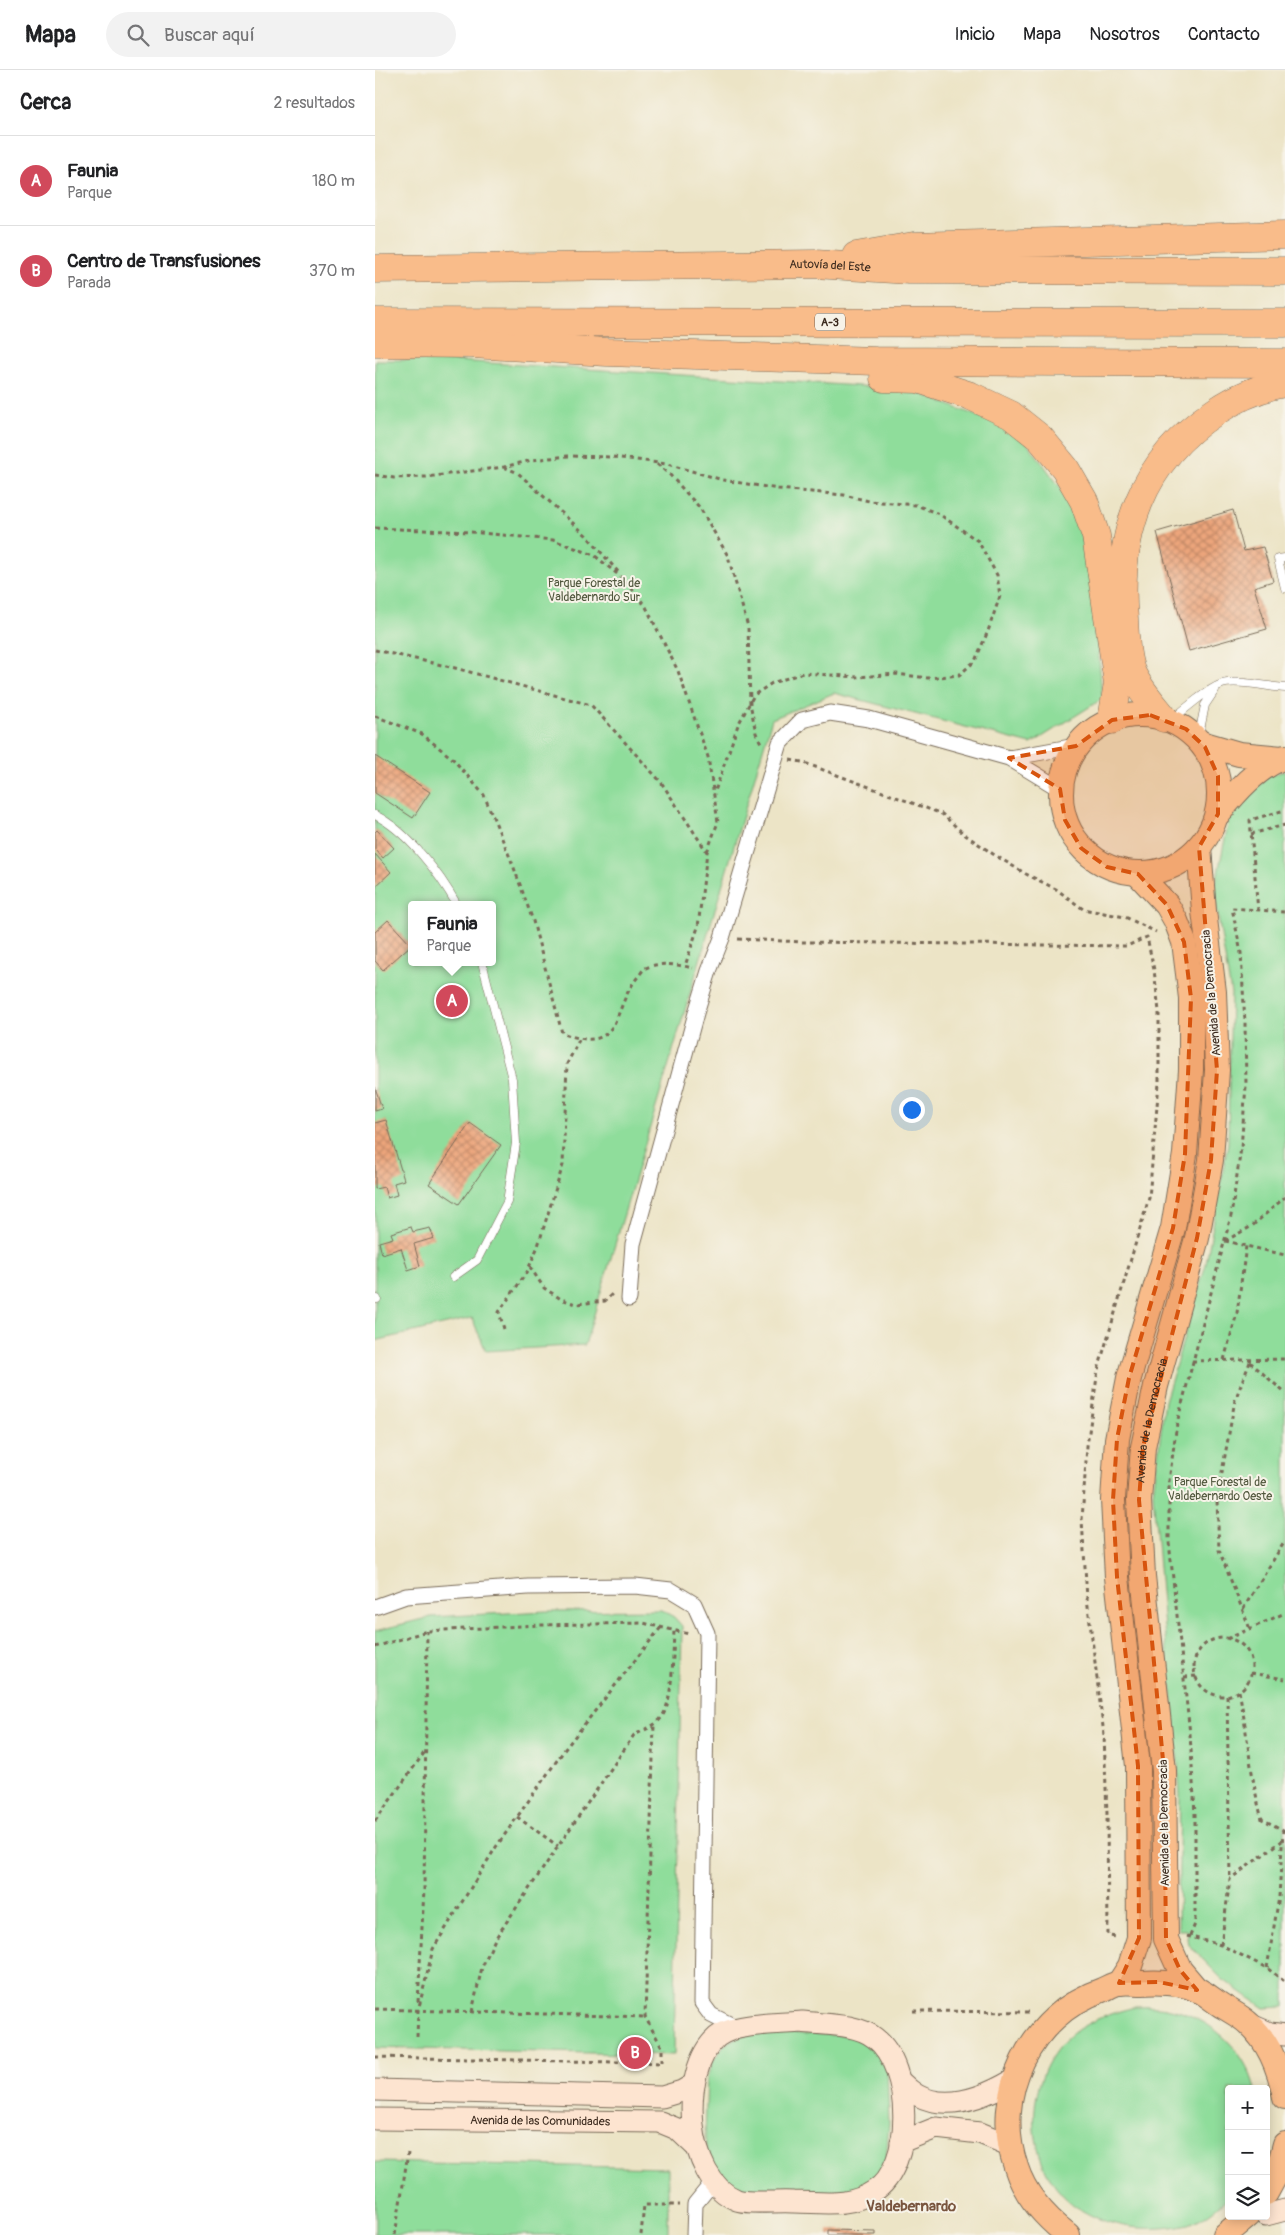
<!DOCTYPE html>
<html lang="es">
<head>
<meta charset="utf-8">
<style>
  body { margin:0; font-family:Pangolin,sans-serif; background:#f2f2f2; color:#202124 }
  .controls { position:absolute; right:15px; bottom:15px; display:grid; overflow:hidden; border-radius:5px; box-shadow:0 2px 12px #0003 }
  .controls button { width:45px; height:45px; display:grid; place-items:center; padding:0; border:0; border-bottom:1px solid #e0e0e0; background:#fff; color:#202124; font:25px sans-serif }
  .you { position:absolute; left:536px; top:1039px; width:18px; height:18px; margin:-12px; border:4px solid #fff; border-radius:50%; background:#1a73e8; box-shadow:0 0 0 8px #1a73e833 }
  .badge { display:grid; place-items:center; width:32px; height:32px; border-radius:50%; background:#d1495b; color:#fff; font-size:16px; font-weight:700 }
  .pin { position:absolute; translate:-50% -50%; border:2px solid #fff; box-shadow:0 1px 5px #0006 }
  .popup { position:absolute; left:33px; top:831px; width:88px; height:65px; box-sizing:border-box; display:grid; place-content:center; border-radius:5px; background:#fff; filter:drop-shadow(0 1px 4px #0005); font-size:16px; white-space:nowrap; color:#757577 }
  .popup b { font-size:19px; color:#202124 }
  .popup::after { content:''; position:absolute; left:50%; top:100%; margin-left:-10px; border:10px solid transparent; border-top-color:#fff }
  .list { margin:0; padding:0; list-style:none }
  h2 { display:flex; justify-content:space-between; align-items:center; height:65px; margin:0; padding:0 20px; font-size:21px }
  h2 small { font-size:16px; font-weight:400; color:#757577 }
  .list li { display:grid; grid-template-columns:32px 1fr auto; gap:15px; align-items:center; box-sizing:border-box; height:90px; padding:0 20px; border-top:1px solid #e0e0e0 }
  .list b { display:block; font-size:19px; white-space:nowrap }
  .list p { margin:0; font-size:16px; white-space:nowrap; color:#757577 }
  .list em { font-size:16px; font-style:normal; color:#757577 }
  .icon { flex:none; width:28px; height:28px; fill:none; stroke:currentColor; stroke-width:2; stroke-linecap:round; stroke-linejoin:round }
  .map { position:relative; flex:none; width:910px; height:2165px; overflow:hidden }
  header { display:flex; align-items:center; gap:30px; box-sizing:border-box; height:70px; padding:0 25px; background:#fff; border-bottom:1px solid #e0e0e0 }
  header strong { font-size:24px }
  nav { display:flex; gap:28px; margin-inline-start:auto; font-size:18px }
  .search { width:350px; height:45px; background:#f2f2f2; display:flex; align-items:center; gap:12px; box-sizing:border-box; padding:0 18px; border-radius:28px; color:#757577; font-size:19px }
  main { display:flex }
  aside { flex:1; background:#fff }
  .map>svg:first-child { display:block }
  .green { fill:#8fdd9b; stroke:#65845c; fill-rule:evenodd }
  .building { fill:url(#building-cross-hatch) }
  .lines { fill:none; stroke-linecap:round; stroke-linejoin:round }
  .lane-casing { stroke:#796b59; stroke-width:9 }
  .street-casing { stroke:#796b59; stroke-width:17 }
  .secondary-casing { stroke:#796b59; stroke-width:23 }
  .primary-casing { stroke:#796b59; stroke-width:26 }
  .highway-casing { stroke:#796b59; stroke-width:29 }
  .path { stroke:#796b59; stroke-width:3; stroke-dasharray:4 4; stroke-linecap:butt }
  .lane { stroke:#fff; stroke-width:8 }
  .street { stroke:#fff; stroke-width:15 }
  .secondary { stroke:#fde4d0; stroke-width:21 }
  .primary { stroke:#f9bc8a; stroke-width:24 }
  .highway { stroke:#f9bc8a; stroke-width:28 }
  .marked { fill:#d7540e; fill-opacity:0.2; stroke:#d7540e; stroke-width:4; stroke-dasharray:10 6; stroke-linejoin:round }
  .labels { text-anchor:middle; stroke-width:4; stroke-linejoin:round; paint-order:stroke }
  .shield { fill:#f7f3e8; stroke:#73665b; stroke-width:1 }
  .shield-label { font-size:11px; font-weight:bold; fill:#3b2a1e }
  .street-label { font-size:12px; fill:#3b2a1e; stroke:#f7f3e8 }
  .park-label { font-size:12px; fill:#50573d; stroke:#f7f3e8 }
  .quarter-label { font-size:15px; font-weight:bold; fill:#79553f; stroke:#f7f3e8 }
</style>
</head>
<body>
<header>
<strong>Mapa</strong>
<div class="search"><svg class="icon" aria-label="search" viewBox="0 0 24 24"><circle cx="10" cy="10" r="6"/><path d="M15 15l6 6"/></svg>Buscar aquí</div>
<nav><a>Inicio</a><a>Mapa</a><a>Nosotros</a><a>Contacto</a></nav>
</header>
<main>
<aside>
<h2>Cerca<small>2 resultados</small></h2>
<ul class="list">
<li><span class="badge">A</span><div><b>Faunia</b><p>Parque</p></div><em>180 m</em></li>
<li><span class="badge">B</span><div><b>Centro de Transfusiones</b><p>Parada</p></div><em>370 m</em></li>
</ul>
</aside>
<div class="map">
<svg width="910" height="2165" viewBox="0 0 910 2165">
  <defs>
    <pattern id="building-cross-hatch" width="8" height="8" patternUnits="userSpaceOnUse" patternTransform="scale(1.25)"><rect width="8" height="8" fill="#eca57c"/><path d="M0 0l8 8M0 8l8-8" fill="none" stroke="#c08765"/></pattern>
  </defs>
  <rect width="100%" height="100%" fill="#f7f3e8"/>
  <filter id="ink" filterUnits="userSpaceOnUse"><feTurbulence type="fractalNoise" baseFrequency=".02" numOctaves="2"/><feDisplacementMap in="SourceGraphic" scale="10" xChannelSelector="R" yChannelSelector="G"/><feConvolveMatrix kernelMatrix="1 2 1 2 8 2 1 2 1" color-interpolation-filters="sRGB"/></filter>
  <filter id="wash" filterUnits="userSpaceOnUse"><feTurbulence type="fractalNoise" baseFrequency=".0096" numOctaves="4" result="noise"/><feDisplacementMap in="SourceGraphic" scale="20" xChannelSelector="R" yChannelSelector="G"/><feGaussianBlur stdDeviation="1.12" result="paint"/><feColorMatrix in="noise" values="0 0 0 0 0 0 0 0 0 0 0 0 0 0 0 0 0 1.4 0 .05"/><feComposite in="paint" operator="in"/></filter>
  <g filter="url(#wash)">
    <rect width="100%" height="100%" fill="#ece4c6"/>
    <!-- green -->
    <path class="green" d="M0 290H65L534 319 645 363 702 440 720 530 727 629 656 674 459 623 397 649 210 1275 111 1281 97 1248 0 1271ZM37 835H117V892H37Z
      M910 701V1937L889 1938 847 1909 814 1875 812 1860H803L805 1724 799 1641 789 1558 778 1423 790 1331 831 1194 853 1073 856 923 839 823 855 744 895 705Z
      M286 1540 299 1547 307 1556 299 1985 0 1978V1561L56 1547 172 1541Z
      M760 1937C770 1937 781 1936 791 1938 832 1946 870 1977 880 2019H854V2126C842 2138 829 2148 814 2154 768 2165 709 2156 680 2116 646 2068 654 1990 707 1957 724 1947 740 1942 760 1937Z
      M387 1962 477 1966 496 1976 512 1997 514 2054 511 2091 502 2107 489 2116 469 2123 428 2124 388 2121 367 2119 341 2099 332 2085 330 2068 332 2007 338 1991 349 1975 365 1966Z
      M0 2092 293 2098V2165H0Z"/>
    <g id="blocks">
      <!-- building -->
      <path class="building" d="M858 440 869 481 888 477 898 511 879 517 892 559 814 581 782 462Z
        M0 686 55 722 38 748 0 723Z
        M2 760 19 778 8 788 0 779V762Z
        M0 784 16 802 0 817Z
        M13 850 36 875 8 900 0 891V862Z
        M0 1017 7 1039 0 1041Z
        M11 1050 29 1110 19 1113 22 1125 12 1128 9 1117 0 1119V1053Z
        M95 1053 126 1075 84 1134 54 1114Z
        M36 1157 38 1162 55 1158 59 1168 39 1174 45 1196 33 1200 26 1178 7 1184 4 1172 18 1168 16 1163Z
        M453 2160 501 2161V2165H453Z"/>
    </g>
  </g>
  <g filter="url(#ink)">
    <use href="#blocks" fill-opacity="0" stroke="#796b59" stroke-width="1"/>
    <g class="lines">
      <!-- lane casing -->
      <g class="lane-casing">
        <path id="lane" d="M910 488 903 489 910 518
          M796 651C808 640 833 619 847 614 862 609 894 617 910 618
          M823 670 830 635 840 620
          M0 745C32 761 65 804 82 835
          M78 1207 102 1190 132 1132 141 1073 137 1009 107 892
          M0 1229H2"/>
      </g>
      <!-- street casing -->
      <g class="street-casing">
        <path id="street" d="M634 688 701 676
          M254 1229 258 1174 321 943 334 901 347 868 405 673 427 650 455 643 494 649 634 688 685 719
          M0 1537 31 1526 153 1517 260 1516 296 1520 319 1534 332 1563 327 1933 336 1945 362 1958
          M319 2165 320 2134 337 2113"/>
      </g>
      <!-- secondary casing -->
      <g class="secondary-casing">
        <g id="secondary">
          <path d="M427 1952C449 1955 481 1953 500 1968 537 1996 540 2096 499 2121 474 2138 448 2132 418 2132 405 2131 372 2134 362 2130 310 2110 303 2001 342 1967 358 1953 405 1954 427 1952Z"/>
          <path d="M874 1954 895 1963 910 1965"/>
          <path d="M527 2013C531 2017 537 2022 542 2025 573 2042 611 2026 638 2010"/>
          <path d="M0 2020 287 2027 307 2021 319 2014"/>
          <path id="s1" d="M0 2049 285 2052 302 2059 321 2077"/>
          <path d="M526 2072 561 2058 605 2063 634 2075"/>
          <path d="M891 2145 910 2140"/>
        </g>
      </g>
      <!-- primary casing -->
      <g class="primary-casing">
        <g id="primary">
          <circle cx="765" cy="724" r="79"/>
          <path d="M826 673 864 684 907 688"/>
          <path d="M843 744C861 722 882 697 910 687"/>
          <path d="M744 1913 755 1896 764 1868 763 1696 742 1507 738 1430 742 1369 754 1308 798 1158 810 1084 816 1000V928L809 872 801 851 792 835 763 804"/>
          <path id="s2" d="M822 1920 805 1900 791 1869 789 1701 768 1506 764 1430 768 1377 781 1316 822 1168 836 1090 842 1000 839 922 829 841 824 777"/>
          <path d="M891 2123 903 2101 910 2074"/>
          <path d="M693 2165C670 2147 650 2126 641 2097 616 2025 655 1945 727 1920 732 1918 738 1914 744 1913 752 1912 760 1913 767 1913 784 1912 807 1913 823 1920 832 1924 840 1932 849 1937 857 1942 867 1947 874 1954 894 1972 905 2001 910 2027"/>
          <path d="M850 2165 873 2146"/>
        </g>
      </g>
      <!-- highway casing -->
      <g class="highway-casing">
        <g id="highway">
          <path d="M481 186 539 176 910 165"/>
          <path id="s3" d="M0 199 440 194 534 200 910 201"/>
          <path d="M0 252 910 253"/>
          <path d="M0 273 97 274 232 282 501 291 910 293"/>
          <path d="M509 308 543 309 596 326 636 345 665 368 690 398 709 431 721 466 743 613 737 650"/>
          <path d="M789 648C778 634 763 618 756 601 750 585 750 565 749 549 741 464 767 390 840 342 861 328 885 317 910 313"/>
        </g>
      </g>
      <!-- path -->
      <path class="path" d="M282 394 295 405 325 438 353 486 373 557 375 633 381 663 387 675
        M129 397 143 403 211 465 245 504
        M0 405 19 408 51 407 129 397 157 390 193 386 238 387 292 394 348 410 403 419 469 425 494 431 541 435 564 444 603 471 622 505 625 526 613 561 600 591 584 605 553 608 522 604 483 607 428 603 397 613 379 625 363 655 339 724
        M0 458 96 462 178 470 219 485 252 512 271 537 303 601 333 687 343 752 332 782
        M0 580 80 598 216 635 286 712 332 782 323 857 310 896
        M0 646 47 664 78 689 109 725 138 795 158 851 187 963C248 986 236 940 262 908 264 906 267 901 269 899 283 891 304 895 318 898
        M415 690 427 692 567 744 589 764 618 784 651 804 681 819 708 839 750 847 781 862
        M876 764 910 755
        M883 841 875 750 910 740
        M363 869 429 872 752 876 772 867 779 900 784 941V1013L774 1128 723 1300 712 1376 707 1450 712 1528 729 1665 732 1744 733 1866 743 1867
        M850 1171 877 1156 910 1127
        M850 1171 910 1185
        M155 1197 169 1218 186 1229 201 1234 230 1231 239 1222
        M129 1259 124 1242 152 1202 163 1176 188 1095 192 994 204 970
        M849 1290 862 1243 871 1176
        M817 1291 910 1289
        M875 1292 860 1330 842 1430 844 1480 875 1559
        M875 1292 910 1323
        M868 1539 910 1471
        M819 1597a29 29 0 1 1 58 0a29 29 0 1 1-58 0Z
        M852 1569 910 1543
        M0 1577 52 1561 165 1555 268 1553 314 1564
        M876 1603 910 1609
        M809 1607 821 1606
        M864 1621C873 1664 875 1707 887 1749L910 1761
        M852 1626 855 1809
        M142 1747 183 1776
        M0 1751 49 1683
        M812 1866 846 1875 892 1898 910 1912
        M815 1866 820 1854V1744L815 1664 794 1472V1411L802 1353 856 1146 866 1078 871 1016 870 953 866 883 857 838 910 842
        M846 1875 855 1809 907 1771
        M892 1898 904 1827 908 1760
        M43 1932 49 1820 52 1561
        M0 1939 270 1947
        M538 1941 658 1942
        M97 1942 107 1897 120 1869 259 1665C269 1660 283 1655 288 1645 298 1628 298 1581 299 1560
        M42 1967 43 1941 58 1879 121 1777 190 1679 287 1556
        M0 1987 287 1993V1977L270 1947 279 1655
        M20 2165 33 2083
        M266 2165 269 2135H304"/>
      <!-- lane -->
      <use href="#lane" class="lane"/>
      <!-- street -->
      <use href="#street" class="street"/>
      <!-- secondary -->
      <use href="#secondary" class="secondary"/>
      <!-- primary -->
      <use href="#primary" class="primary"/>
      <!-- highway -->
      <use href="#highway" class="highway"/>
    </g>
  </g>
  <!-- marked area -->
  <path class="marked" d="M775 645 811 659 830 677 843 706V744L824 777 842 1000 836 1090 822 1168 768 1377 764 1430 789 1701 791 1869 805 1900 822 1920 784 1912 744 1913 764 1868 763 1696 742 1507 738 1430 742 1369 754 1308 798 1158 810 1084 816 928 809 872 792 835 763 804 732 797 706 778 690 750 685 719 634 688 701 676 737 650Z"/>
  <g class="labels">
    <!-- shield labels -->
    <rect class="shield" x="440" y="243.5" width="30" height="17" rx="4"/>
    <g class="shield-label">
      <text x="455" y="256">A-3</text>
    </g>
    <!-- street labels -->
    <g class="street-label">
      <text dy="4" stroke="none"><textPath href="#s3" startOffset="455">Autovía del Este</textPath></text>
      <text transform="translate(836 923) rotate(-95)" y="4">Avenida de la Democracia</text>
      <text dy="4" stroke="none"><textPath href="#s2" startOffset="581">Avenida de la Democracia</textPath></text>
      <text transform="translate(789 1753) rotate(-91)" y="4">Avenida de la Democracia</text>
      <text dy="4" stroke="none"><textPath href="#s1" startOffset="165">Avenida de las Comunidades</textPath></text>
    </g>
    <!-- park labels -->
    <g class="park-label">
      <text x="219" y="517">Parque Forestal de<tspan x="219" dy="14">Valdebernardo Sur</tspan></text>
      <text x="845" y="1416">Parque Forestal de<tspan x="845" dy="14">Valdebernardo Oeste</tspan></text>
    </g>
    <!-- quarter labels -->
    <g class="quarter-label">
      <text x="536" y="2141">Valdebernardo</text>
    </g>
  </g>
</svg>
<div class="controls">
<button>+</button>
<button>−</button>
<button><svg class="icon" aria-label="layers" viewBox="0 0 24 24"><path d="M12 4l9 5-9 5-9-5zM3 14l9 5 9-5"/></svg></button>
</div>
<div class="you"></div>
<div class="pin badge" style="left:77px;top:931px">A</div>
<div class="popup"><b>Faunia</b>Parque</div>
<div class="pin badge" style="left:260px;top:1983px">B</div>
</div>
</main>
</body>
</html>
